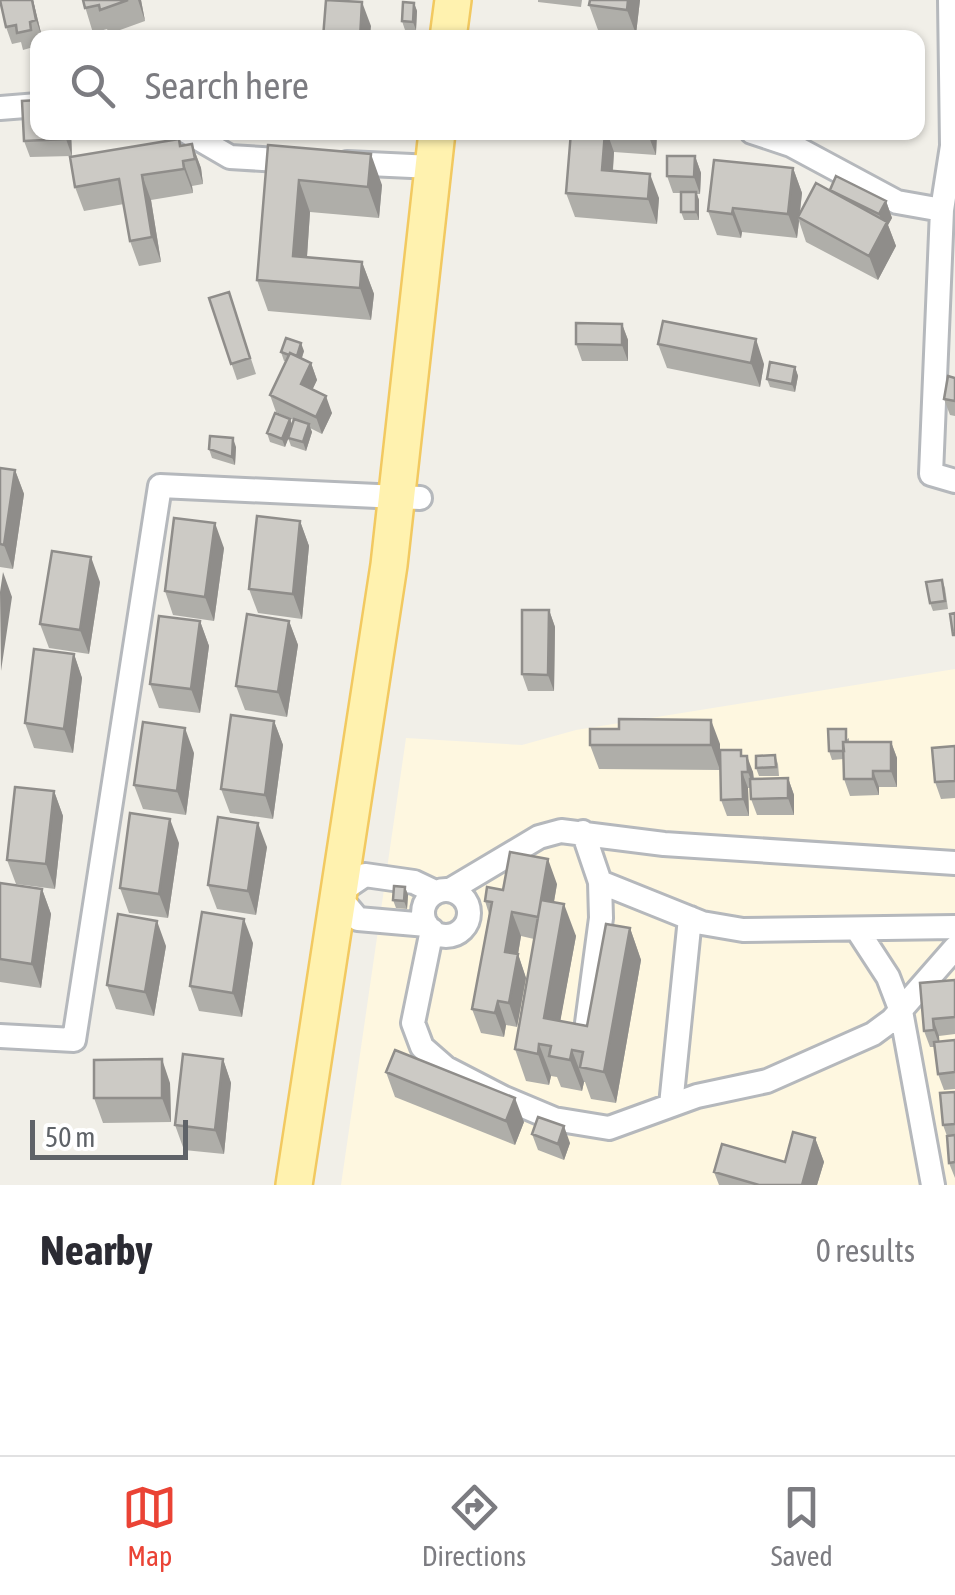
<!DOCTYPE html>
<html lang="en">
<head>
<meta charset="utf-8">
<style>
  body { margin:0; font-family:"Asap Condensed",sans-serif; background:#f7f7f7; color:#2b2b33 }
  .scale { position:absolute; left:30px; bottom:25px; width:158px; box-sizing:border-box; padding-left:10px; border:5px solid #5f6368; border-top:0; font-size:28px; line-height:35px; white-space:nowrap; color:#5f6368; -webkit-text-stroke:8px #fff; paint-order:stroke }
  .list { margin:0; padding:0; list-style:none }
  h2 { display:flex; justify-content:space-between; align-items:center; height:130px; margin:0; padding:0 40px; font-size:42px }
  h2 small { font-size:32px; font-weight:400; color:#7c7c81 }
  .icon { flex:none; width:55px; height:55px; fill:none; stroke:currentColor; stroke-width:2; stroke-linecap:round; stroke-linejoin:round }
  .map { position:relative; flex:none; width:955px; height:1185px; overflow:hidden }
  .search { position:absolute; background:#fff; box-shadow:0 2px 8px #0004; left:30px; right:30px; top:30px; height:110px; display:flex; align-items:center; gap:25px; box-sizing:border-box; padding:0 35px; border-radius:20px; color:#7c7c81; font-size:38px }
  .sheet { height:270px; background:#fff }
  nav { display:flex; justify-content:space-around; align-items:center; box-sizing:border-box; height:140px; border-top:2px solid #e1e1e2; background:#fff; font-size:28px; color:#7c7c81 }
  nav a { display:grid; justify-items:center; gap:5px }
  nav .on { color:#ea4335 }
  .map>svg:first-child { display:block }
  .commercial { fill:#fef7e0 }
  .lines { fill:none; stroke-linecap:round; stroke-linejoin:round }
  .minor-casing { stroke:#b5b8bc; stroke-width:28 }
  .primary-casing { stroke:#f2c960; stroke-width:40 }
  .minor { stroke:#fff; stroke-width:22 }
  .primary { stroke:#fff2af; stroke-width:35 }
  .wall { fill:#afaea9 }
  .shaded-wall { fill:#8f8d8a }
  .building { fill:#cccac5; stroke:#8f8d8a; stroke-width:2.5 }
</style>
</head>
<body>
<div class="map">
<svg width="955" height="1185" viewBox="0 0 955 1185">
  <rect width="100%" height="100%" fill="#f1efe8"/>
  <!-- commercial -->
  <path class="commercial" d="M955 669V1185H341L406 738 522 745 576 730Z"/>
  <g class="lines">
    <!-- minor casing -->
    <g class="minor-casing">
      <path id="minor" d="M950 0 952 146 942 210 931 474 955 481
        M0 108 38 105
        M187 132 230 157 295 161
        M752 132 791 145 897 202 942 210
        M347 163 433 167
        M583 832 600 882 601 918 587 1023
        M600 882 702 923 743 930 955 927
        M450 890 539 837 561 831 664 844 955 863
        M423 913a23 23 0 1 1 46 0a23 23 0 1 1-46 0Z
        M427 925 358 919 337 894 365 875 414 882 435 892
        M432 930 413 1023 422 1047 446 1068 504 1098 554 1119 609 1128 697 1096 767 1081 873 1034 892 1020 955 948
        M858 931 888 977 901 1011 933 1185
        M0 1036 74 1040 160 486 420 498
        M671 1105 690 918"/>
    </g>
    <!-- primary casing -->
    <g class="primary-casing">
      <path id="primary" d="M448 38 453 0
        M294 1185 389 565 437 132"/>
    </g>
    <!-- minor -->
    <use href="#minor" class="minor"/>
    <!-- primary -->
    <use href="#primary" class="primary"/>
  </g>
  <!-- wall -->
  <path class="wall" d="M0 0H33L42 37 36 38 37 46 23 50 21 42 12 44 6 27Z
    M83 0H141L145 21 109 34 107 29 93 33Z
    M538 0H582L581 7 538 2Z
    M640 0 636 34 598 30 589 5Z
    M414 3 417 11 416 30H405L402 21Z
    M71 132 72 156 30 157 24 141Z
    M327 132H350V135Z
    M571 132H657L656 155 614 152 613 171 659 198 657 224 575 217 566 193Z
    M179 139 182 146 192 144 201 168 203 184 192 186 193 193 151 200 161 262 139 266 130 241 124 204 84 211 75 187Z
    M268 145 382 185 379 218 310 212 307 258 362 262 374 294 371 320 268 311 257 280Z
    M695 156 701 173 700 194H697L699 200V220H684L681 212V193H673L667 176Z
    M793 168 802 193 800 213 830 191 886 201 892 218 888 225 896 246 878 280 806 242 799 221 797 238 742 232 741 238 717 235 708 211Z
    M229 292 256 374 237 380 209 298Z
    M622 324 628 340V361H582L576 344Z
    M658 344 764 364 760 387 667 368Z
    M304 351 302 358 311 363 317 380 312 390 332 413 322 434 310 428 312 432 306 451 291 446 288 438 285 447 270 442 267 433 290 419 292 426 294 420 276 412 270 395 286 361H284L281 352Z
    M795 367 798 376 795 392 770 387 767 379Z
    M955 378V416L950 415 944 399Z
    M236 447 235 465 212 458 209 449Z
    M0 468 15 470 24 494 13 569 0 567Z
    M300 521 309 546 302 619 258 613 249 589Z
    M224 548 214 621 173 615 165 591Z
    M942 580 945 588 948 609 933 611 930 603Z
    M100 582 89 654 49 648 40 624Z
    M549 610 555 627 554 691H528L522 674Z
    M200 621 209 646 200 713 159 708 150 684Z
    M289 621 298 645 287 717 245 710 236 686Z
    M74 654 82 678 73 753 34 748 25 723Z
    M274 721 283 745 273 819 230 813 221 789Z
    M849 738V742H891L897 758V787H879V795L850 796 844 779V759L832 760 829 751Z
    M720 744V750L743 756 753 772 754 778H788L794 795V815H757L751 799 750 788H748L749 816H727L721 800 720 770 599 769 590 745Z
    M955 746V798L941 799 935 782Z
    M194 753 186 815 143 809 134 785Z
    M775 755 778 764 779 776H759L756 768Z
    M54 791 63 816 55 889 16 884 7 860Z
    M179 843 168 918 129 913 120 888Z
    M267 847 256 915 217 909 208 885Z
    M0 883 42 889 51 914 41 988 0 982Z
    M557 884 554 902 576 936 560 1021 587 1026 630 928 641 960 616 1103 591 1099 585 1082H584L582 1091 561 1087 557 1077 551 1076 549 1085 526 1081 515 1049 534 939 521 936 518 954 526 978 517 1027 506 1025 504 1037 481 1033 472 1009 489 914 485 901 503 890Z
    M405 887 408 895 407 909 396 908 393 900Z
    M253 943 242 1017 199 1011 190 986Z
    M166 946 154 1016 116 1009 107 985Z
    M955 980V1034L939 1036V1042L955 1040V1089L944 1090 938 1074 935 1047H930L924 1031Z
    M223 1059 231 1083 224 1154 184 1150 175 1125Z
    M386 1072 524 1122 515 1145 395 1097Z
    M170 1083 171 1122 103 1123 94 1098Z
    M955 1092V1178L949 1163 947 1136 943 1125Z
    M532 1134 570 1143 564 1160 538 1150Z
    M815 1138 824 1162 817 1185H719L714 1172 785 1162Z"/>
  <!-- shaded-wall -->
  <path class="shaded-wall" d="M32 0H33L42 37 36 20Z
    M138 0H141L145 21Z
    M628 0H640L636 34 627 10Z
    M362 2 371 26 370 38H360Z
    M414 3 417 11 416 30 413 22Z
    M66 132H71L72 156 66 139Z
    M605 132H607L614 152 611 194 602 170Z
    M647 132H657L656 155Z
    M192 144 201 168 203 184 195 159Z
    M371 154 382 185 379 218 368 187Z
    M695 156 701 173 700 194 694 177Z
    M183 161 192 186 193 193 184 169Z
    M793 168 802 193 799 218 798 217 799 221 797 238 788 214Z
    M650 174 659 198 657 224 648 199Z
    M142 175 151 200 161 262 152 237Z
    M299 180 310 212 305 284 293 256Z
    M696 192 699 200V220L696 212Z
    M886 201 892 218 888 225 896 246 878 280 869 256 884 227 879 214Z
    M733 208 742 232 741 238 732 214Z
    M362 262 374 294 371 320 360 288Z
    M622 324 628 340V361L622 345Z
    M756 339 764 364 760 387 751 363Z
    M301 343 304 351 299 366 296 357Z
    M311 363 317 380 307 401 301 384Z
    M795 367 798 376 795 392 792 384Z
    M326 396 332 413 322 434 316 417Z
    M290 419 293 427 285 447 282 439Z
    M309 424 312 432 306 451 303 442Z
    M233 438 236 447 235 465 232 457Z
    M15 470 24 494 13 569 4 545Z
    M300 521 309 546 302 619 293 594Z
    M215 523 224 548 214 621 205 597Z
    M91 557 100 582 89 654 80 630Z
    M3 572 12 597 1 671 0 592Z
    M549 610 555 627 554 691 548 675Z
    M200 621 209 646 200 713 191 689Z
    M289 621 298 645 287 717 278 692Z
    M74 654 82 678 73 753 64 729Z
    M711 720 720 744V770L711 745Z
    M274 721 283 745 273 819 265 795Z
    M185 728 194 753 186 815 177 791Z
    M891 742 897 758V787L891 771Z
    M747 756 753 772 754 788 748 772Z
    M873 771 879 787V795L873 779Z
    M742 772 748 788 749 816 743 799Z
    M788 778 794 795V815L788 798Z
    M54 791 63 816 55 889 46 864Z
    M170 819 179 843 168 918 159 894Z
    M258 823 267 847 256 915 248 891Z
    M548 859 557 884 547 941 538 917Z
    M405 887 408 895 407 909 404 901Z
    M42 889 51 914 41 988 32 964Z
    M564 904 576 936 555 1050 544 1018Z
    M512 912 521 936 518 954 526 978 517 1027 509 1003 505 952Z
    M244 919 253 943 242 1017 233 993Z
    M157 921 166 946 154 1016 145 992Z
    M630 928 641 960 616 1103 604 1072Z
    M498 1001 506 1025 504 1037 495 1013Z
    M933 1019 939 1036 940 1047 934 1030Z
    M539 1044 551 1076 549 1085 538 1054Z
    M572 1050 584 1082 582 1091 570 1060Z
    M162 1059 170 1083 171 1122 162 1098Z
    M223 1059 231 1083 224 1154 215 1130Z
    M515 1098 524 1122 515 1145 506 1121Z
    M564 1126 570 1143 564 1160 558 1144Z
    M815 1138 824 1162 817 1185H802Z"/>
  <!-- building -->
  <path class="building" d="M0 0H32L36 20 30 22 31 30 17 33 16 25 6 27Z
    M83 0H128L100 10 99 5 85 8Z
    M326 0 362 2 360 38H323Z
    M590 0H628L627 10 589 5Z
    M403 2 414 3 413 22 402 21Z
    M38 100V132H66V139L24 141 22 101Z
    M571 132H605L602 170 650 174 648 199 566 193Z
    M179 139 180 146 192 144 195 159 183 161 184 169 142 175 152 237 130 241 119 179 75 187 70 157Z
    M268 145 371 154 368 187 299 180 293 256 362 262 360 288 257 280Z
    M667 156H695L694 177 667 176Z
    M714 160 793 168 788 214 733 208 732 214 708 211Z
    M836 176 886 201 879 214 830 190Z
    M816 183 887 222 869 256 798 217Z
    M681 192H696V212H681Z
    M229 292 250 358 231 364 209 298Z
    M663 321 756 339 751 363 658 344Z
    M576 323 622 324V345L576 344Z
    M286 338 301 343 297 356 290 353 289 355 281 352Z
    M290 353 311 363 301 384 326 396 316 417 270 395Z
    M770 362 795 367 792 384 767 379Z
    M948 376 955 378V401L944 399Z
    M275 413 290 419 282 439 267 433Z
    M294 419 309 424 303 442 288 438Z
    M210 436 233 438 232 457 209 449Z
    M0 468 15 470 4 545 0 544Z
    M257 516 300 521 293 594 249 589Z
    M174 518 215 523 205 597 165 591Z
    M52 551 91 557 80 630 40 624Z
    M942 580 945 601 930 603 926 582Z
    M522 610H549L548 675 522 674Z
    M955 613V635H953L950 614Z
    M247 614 289 621 278 692 236 686Z
    M159 616 200 621 191 689 150 684Z
    M34 649 74 654 64 729 25 723Z
    M231 715 274 721 265 795 221 789Z
    M619 719 711 720V745H590V729H619Z
    M143 722 185 728 177 791 134 785Z
    M828 729H846V742H843L844 751H829Z
    M843 742H891V771H873V779H844Z
    M955 746V781L935 782 932 748Z
    M720 750H741V756H747L748 772H742L743 799 721 800Z
    M775 755 776 767 756 768V756Z
    M788 778V798L751 799 750 779Z
    M15 787 54 791 46 864 7 860Z
    M130 813 170 819 159 894 120 888Z
    M218 817 258 823 248 891 208 885Z
    M510 852 548 859 538 917 512 912 505 952 518 954 509 1003 498 1001 495 1013 472 1009 492 902 485 901 487 887 503 890Z
    M0 883 42 889 32 964 0 959Z
    M394 886 405 887 404 901 393 900Z
    M541 900 564 904 544 1018 587 1026 606 924 630 928 604 1072 580 1067 583 1052 572 1050 570 1060 549 1056 551 1046 539 1044 538 1054 515 1049Z
    M202 912 244 919 233 993 190 986Z
    M118 914 157 921 145 992 107 985Z
    M955 980V1017L933 1019 934 1030 924 1031 920 983Z
    M955 1040V1072L938 1074 934 1042Z
    M395 1050 515 1098 506 1121 386 1072Z
    M183 1054 223 1059 215 1130 175 1125Z
    M162 1059V1098H94V1060Z
    M955 1092V1124L943 1125 940 1093Z
    M538 1117 564 1126 558 1144 532 1134Z
    M793 1132 815 1138 802 1185H759L714 1172 722 1144 785 1162Z
    M955 1135V1162L949 1163 947 1136Z"/>
</svg>
<div class="scale">50 m</div>
<div class="search"><svg class="icon" aria-label="search" viewBox="0 0 24 24"><circle cx="10" cy="10" r="6"/><path d="M15 15l6 6"/></svg>Search here</div>
</div>
<section class="sheet">
<h2>Nearby<small>0 results</small></h2>
<ul class="list">
</ul>
</section>
<nav>
<a class="on"><svg class="icon" aria-label="map" viewBox="0 0 24 24"><path d="M3 6l6-2 6 2 6-2v14l-6 2-6-2-6 2zM9 4v14M15 6v14"/></svg>Map</a>
<a><svg class="icon" aria-label="directions" viewBox="0 0 24 24"><path d="M12 3l9 9-9 9-9-9zM9 14v-3h6M13 9l2 2-2 2"/></svg>Directions</a>
<a><svg class="icon" aria-label="saved" viewBox="0 0 24 24"><path d="M7 4h10v16l-5-4-5 4z"/></svg>Saved</a>
</nav>
</body>
</html>
